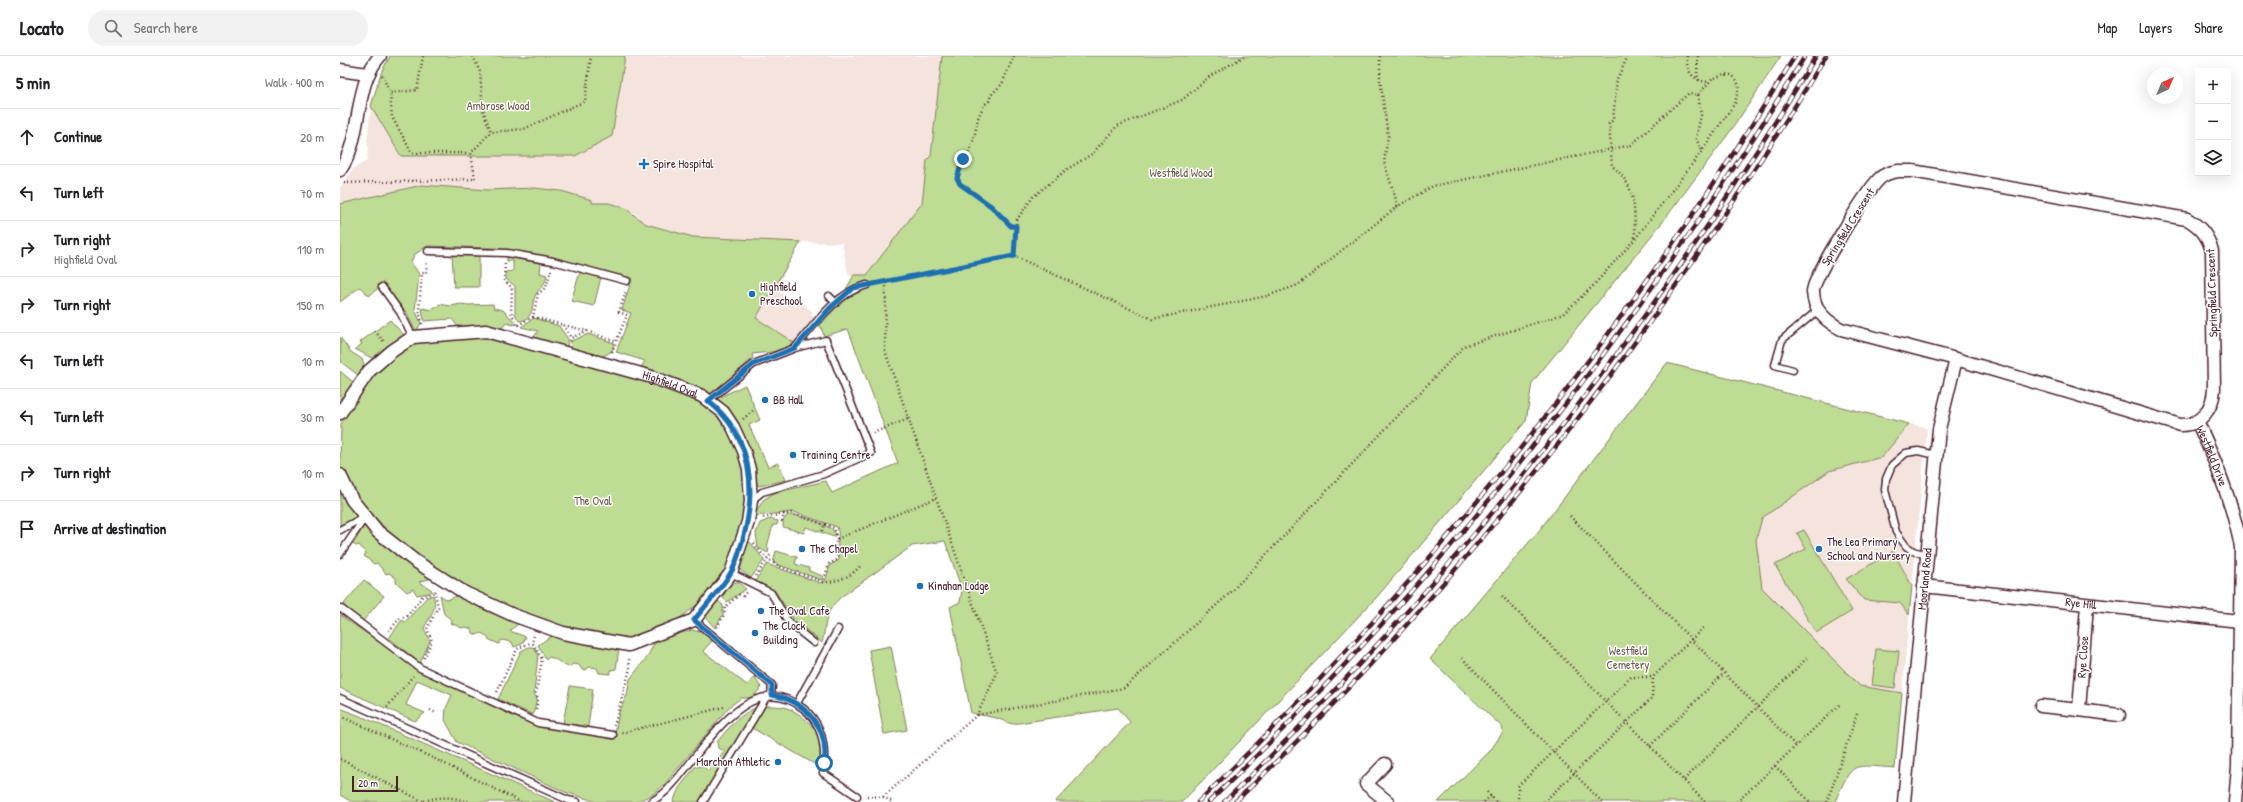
<!DOCTYPE html>
<html lang="en">
<head>
<meta charset="utf-8">
<style>
  body { margin:0; font-family:"Patrick Hand",sans-serif; background:#f2f2f2; color:#202124 }
  .controls { position:absolute; right:12px; top:12px; display:grid; overflow:hidden; border-radius:0px; box-shadow:0 4px 16px #0002 }
  .controls button { width:36px; height:36px; display:grid; place-items:center; padding:0; border:0; border-bottom:1px solid #e0e0e0; background:#fff; color:#202124; font:20px sans-serif }
  .compass { position:absolute; left:1807px; top:12px; width:36px; height:36px; border-radius:50%; background:#fff; box-shadow:0 4px 16px #0002; rotate:44deg }
  .scale { position:absolute; left:12px; bottom:10px; width:46px; box-sizing:border-box; padding-left:4px; border:2px solid #4a1f2b; border-top:0; font-size:11px; line-height:14px; white-space:nowrap; color:#4a1f2b; -webkit-text-stroke:3px #fff; paint-order:stroke }
  .stop { position:absolute; width:12px; height:12px; margin:-9px; border:3px solid #1f6fb2; border-radius:50%; background:#fff }
  .stop.end { background:#1f6fb2; border-color:#fff; box-shadow:0 1px 4px #0008 }
  .list { margin:0; padding:0; list-style:none }
  h2 { display:flex; justify-content:space-between; align-items:center; height:52px; margin:0; padding:0 16px; font-size:17px }
  h2 small { font-size:13px; font-weight:400; color:#757577 }
  .list li { display:grid; grid-template-columns:26px 1fr auto; gap:12px; align-items:center; box-sizing:border-box; height:56px; padding:0 16px; border-top:1px solid #e0e0e0 }
  .list b { display:block; font-size:15px; white-space:nowrap }
  .list p { margin:0; font-size:13px; white-space:nowrap; color:#757577 }
  .list em { font-size:13px; font-style:normal; color:#757577 }
  .icon { flex:none; width:22px; height:22px; fill:none; stroke:currentColor; stroke-width:2; stroke-linecap:round; stroke-linejoin:round }
  .map { position:relative; flex:none; width:1903px; height:746px; overflow:hidden }
  header { display:flex; align-items:center; gap:24px; box-sizing:border-box; height:56px; padding:0 20px; background:#fff; border-bottom:1px solid #e0e0e0 }
  header strong { font-size:19px }
  nav { display:flex; gap:22px; margin-inline-start:auto; font-size:14px }
  .search { width:280px; height:36px; background:#f2f2f2; display:flex; align-items:center; gap:10px; box-sizing:border-box; padding:0 14px; border-radius:22px; color:#757577; font-size:15px }
  main { display:flex }
  aside { flex:1; background:#fff }
  .map>svg:first-child { display:block }
  .built { fill:#f4e4dd }
  .green { fill:#bedc94; stroke:#847e60 }
  .lines { fill:none; stroke-linecap:round; stroke-linejoin:round }
  .service-casing { stroke:#4a1f2b; stroke-width:9 }
  .minor-casing { stroke:#4a1f2b; stroke-width:15 }
  .path { stroke:#4a1f2b; stroke-width:2.5; stroke-dasharray:1 3; stroke-linecap:butt }
  .service { stroke:#fff; stroke-width:6 }
  .minor { stroke:#fff; stroke-width:12 }
  .rail-casing { stroke:#4a1f2b; stroke-width:4.5 }
  .rail { stroke:#fff; stroke-width:3; stroke-dasharray:9; stroke-linecap:butt }
  .route { stroke:#1f6fb2; stroke-width:5 }
  .poi-dot { fill:#1f6fb2; stroke:#fff; stroke-width:1.5 }
  .labels { text-anchor:middle; stroke-width:3; stroke-linejoin:round; paint-order:stroke }
  .park-label { font-size:12px; fill:#6d584a; stroke:#fff }
  .poi-label { font-size:12px; fill:#4a1f2b; stroke:#fff; text-anchor:start }
  .street-label { font-size:12px; fill:#4a1f2b; stroke:#fff }
</style>
</head>
<body>
<header>
<strong>Locato</strong>
<div class="search"><svg class="icon" aria-label="search" viewBox="0 0 24 24"><circle cx="10" cy="10" r="6"/><path d="M15 15l6 6"/></svg>Search here</div>
<nav><a>Map</a><a>Layers</a><a>Share</a></nav>
</header>
<main>
<aside>
<h2>5 min<small>Walk · 400 m</small></h2>
<ul class="list">
<li><svg class="icon" aria-label="ahead" viewBox="0 0 24 24"><path d="M12 20V5M6 11l6-6 6 6"/></svg><div><b>Continue</b></div><em>20 m</em></li>
<li><svg class="icon" aria-label="left" viewBox="0 0 24 24"><path d="M17 20v-9H6M10 6l-5 5 5 5"/></svg><div><b>Turn left</b></div><em>70 m</em></li>
<li><svg class="icon" aria-label="right" viewBox="0 0 24 24"><path d="M7 20v-9h11M14 6l5 5-5 5"/></svg><div><b>Turn right</b><p>Highfield Oval</p></div><em>110 m</em></li>
<li><svg class="icon" aria-label="right" viewBox="0 0 24 24"><path d="M7 20v-9h11M14 6l5 5-5 5"/></svg><div><b>Turn right</b></div><em>150 m</em></li>
<li><svg class="icon" aria-label="left" viewBox="0 0 24 24"><path d="M17 20v-9H6M10 6l-5 5 5 5"/></svg><div><b>Turn left</b></div><em>10 m</em></li>
<li><svg class="icon" aria-label="left" viewBox="0 0 24 24"><path d="M17 20v-9H6M10 6l-5 5 5 5"/></svg><div><b>Turn left</b></div><em>30 m</em></li>
<li><svg class="icon" aria-label="right" viewBox="0 0 24 24"><path d="M7 20v-9h11M14 6l5 5-5 5"/></svg><div><b>Turn right</b></div><em>10 m</em></li>
<li><svg class="icon" aria-label="arrive" viewBox="0 0 24 24"><path d="M6 21V4h12l-3 4 3 4H6"/></svg><div><b>Arrive at destination</b></div></li>
</ul>
</aside>
<div class="map">
<svg width="1903" height="746" viewBox="0 0 1903 746">
  <rect width="100%" height="100%" fill="#fff"/>
  <filter id="ink" filterUnits="userSpaceOnUse"><feTurbulence type="fractalNoise" baseFrequency=".025" numOctaves="2"/><feDisplacementMap in="SourceGraphic" scale="8" xChannelSelector="R" yChannelSelector="G"/><feConvolveMatrix kernelMatrix="1 2 1 2 8 2 1 2 1" color-interpolation-filters="sRGB"/></filter>
  <g filter="url(#ink)">
    <!-- built -->
    <path class="built" d="M285 0H602L591 100 587 104 582 147 527 219 509 220 502 187 461 186 435 233 462 250 464 248 467 250V252L473 256 471 259 477 263 473 269 469 267 456 288 432 296 412 298 417 184 353 181 305 168 296 158 269 147H252V144L221 135 194 132 148 134 82 129 0 148V132L13 113 27 105 28 90 27 84 31 50 61 100 272 80Z
      M1327 307 1587 372 1562 637 1520 630 1421 532Z"/>
    <!-- green -->
    <path class="green" d="M50 0H285L272 80 235 100H61L31 50 41 17Z
      M602 0H1441L1392 73 1325 163 1192 327 1186 365 1036 542 842 746H715L790 666 778 652 672 668 656 662 631 657 610 551 620 546 622 534 605 485 572 490 501 541C484 556 487 566 482 587L454 564 435 535 415 525 427 508 480 527 485 526 490 509 499 504C500 498 498 497 498 491 497 484 500 479 497 471L454 456 414 460 423 444 434 437 486 425 492 437 558 407 508 273 484 280 480 269 495 253 514 219H527L530 215 582 147 587 104 591 100Z
      M82 129 148 134 194 132 221 135 252 144V147H269L285 152 306 168 353 181 461 186 416 262 456 288 432 296 412 298 413 302 370 339 300 313 305 305 276 296 291 257 282 254 292 222 210 201 154 192 87 190 74 199 71 206 79 218 75 254 81 267 76 276 66 256 43 228 29 240 20 231 0 246V148Z
      M112 198H139V231H114Z
      M167 201 201 207 200 217 207 219C204 233 201 229 196 238 191 247 195 258 185 264L179 265 175 258V230L166 223V216L173 215V205H167Z
      M240 216 261 221 254 250 231 245Z
      M99 248 111 250 121 248 128 249 153 248 154 252 163 254 174 265V269L166 267 160 275 146 269 118 271 112 263 84 265 82 252 92 254 94 251H99Z
      M194 262 219 270 228 283 227 292 198 285 194 281 198 275 181 271Z
      M50 264 67 282 37 305 15 293 22 288 20 286Z
      M248 278 274 287 272 295 260 302 230 293 231 285Z
      M0 281 11 296 22 303 24 309 18 319 1 306Z
      M113 281C131 282 149 283 167 286 190 290 212 298 233 304 272 315 349 330 378 358 415 394 410 475 384 516 363 550 325 579 285 583 251 586 194 563 163 549 92 518 46 483 2 419L0 413 1 368 12 344 31 318 72 288 86 284Z
      M1327 307 1569 368 1542 401 1489 415 1422 462 1416 484 1422 532 1520 630 1562 637 1555 712C1511 709 1513 704 1495 746H1098L1150 695 1163 676 1162 671 1090 603 1201 472Z
      M0 315 13 326 0 345Z
      M405 329 420 364 409 369 428 411 438 407 446 424 419 430C411 421 412 401 408 389 402 371 387 357 376 343Z
      M0 432 17 457 14 465 0 469Z
      M447 459C458 458 491 468 496 478L494 481 466 471 464 477 443 471V465Z
      M430 463 438 465 437 469H433L427 491 429 492 428 497 418 492 416 477 420 467Z
      M25 468 92 522 79 526 92 534 90 537 77 539 73 533 67 536 56 526V522L49 517 46 518 37 507 34 508 24 500 26 497 19 489 16 490 13 488Z
      M1464 474 1512 555 1476 577 1435 509 1466 493 1457 477Z
      M408 486 411 487 424 504 411 522 400 514Z
      M436 495 457 501 455 508 469 512V515L483 520 482 524 433 507Z
      M1553 495 1572 530 1569 559 1560 547 1524 544 1506 523Z
      M24 524 44 540 23 565 3 549Z
      M393 526 399 527 406 533 387 546 382 541Z
      M93 539C98 551 90 561 84 572L90 585 80 607 49 582 62 564 65 566 87 541Z
      M100 539 107 544 119 539 142 553 178 568 170 575 186 581 182 588 174 591 172 586 161 584 159 588 148 583 147 580 141 577 137 579 133 577 132 573 126 571 122 572 111 567 112 564 104 558Z
      M378 545 383 549V559L375 572 367 563 366 558Z
      M0 559 81 615 197 669 274 683 279 656 287 639 290 623 308 600 313 589 321 583 352 574 360 576 373 584 363 595 407 629 414 621 421 631C416 640 410 643 401 642L389 651 325 728 312 739 296 746H257L225 736 117 686 105 664 106 652 112 639 77 624 66 649 85 657 75 665 0 632Z
      M212 580 279 593 276 613 271 614 270 618 259 617 257 612 249 611 246 614H242L239 609 233 608 229 611C221 609 218 603 209 601L206 604 198 589Z
      M551 590 567 674 544 678 529 594Z
      M189 591H193L198 598 194 638 197 642 193 659 158 643 181 595Z
      M1536 593 1559 595 1555 632 1532 629Z
      M230 630 253 633 248 671 223 667Z
      M425 650C431 650 438 650 444 651 465 657 490 683 480 706L476 709 412 672Z
      M417 651 360 744 361 746H333L339 732 355 711 363 710 368 715 385 695 378 692 377 686C389 671 400 658 417 651Z
      M0 652 25 662 215 746H12L0 739Z"/>
    <g class="lines">
      <!-- service casing -->
      <g class="service-casing">
        <path id="service" d="M88 195 167 197 213 205 287 225
          M42 231 60 256 73 281
          M489 240 496 247
          M455 292C474 269 497 236 527 229
          M1453 314 1435 309 1442 284 1478 254
          M368 345 414 308 455 292 486 284 531 397 484 418 422 436 411 445
          M0 474 24 461
          M0 498 26 460
          M1587 499 1573 495 1566 490 1556 476 1545 434 1546 423 1552 409 1566 397 1578 395 1597 399
          M391 517 431 537 449 567 474 587
          M0 552 80 612 198 667 273 679
          M354 564 432 629 431 639
          M0 642 228 744 237 746
          M457 647 498 573
          M311 746C317 742 324 738 328 733 362 699 407 607 464 653 484 669 486 694 483 717L517 740
          M363 746 427 640"/>
      </g>
      <!-- minor casing -->
      <g class="minor-casing">
        <g id="minor">
          <path d="M0 14 27 18"/>
          <path d="M0 114C24 80 12 31 40 0"/>
          <path d="M1558 115H1572L1847 163C1861 171 1868 180 1872 195L1874 333C1873 352 1861 370 1840 369L1616 303 1501 273C1486 265 1474 255 1473 236 1472 222 1527 135 1539 123 1544 118 1551 116 1558 115Z"/>
          <path id="s1" d="M0 357 29 315 52 295 73 281 146 275 312 321 362 340 383 356 393 371 404 395 409 413 411 445 408 466 391 517 354 564 289 589 223 577 173 559 125 537 75 505 38 476 12 444 0 419"/>
          <path id="s2" d="M1857 365C1875 403 1893 450 1901 491L1898 710 1895 746"/>
          <path id="s3" d="M1584 530 1899 565"/>
          <path d="M1747 549 1739 654 1779 659"/>
          <path d="M1701 650 1739 654"/>
          <path d="M1045 708 1026 728 1048 746"/>
          <path id="s4" d="M1564 746 1599 373 1616 303"/>
        </g>
      </g>
      <!-- path -->
      <path class="path" d="M83 0 77 34 50 37 52 61 72 97H131
        M133 0 140 16 143 54 151 76
        M674 0 662 28 651 39 649 45 644 49 638 62 634 83 626 103H623L617 122 620 127 651 150 671 171 677 170
        M1040 0V23L1048 80 1044 106 1058 150
        M1288 0 1277 23 1273 64 1269 68 1272 110C1298 131 1294 153 1295 183
        M1347 0C1346 16 1353 25 1369 26
        M1358 0 1357 19 1359 25
        M42 19 50 37
        M1358 39 1361 59 1356 83 1362 95
        M4 127 135 123 131 97 151 76 184 73 245 45 251 0
        M674 200 677 163 693 141 726 114 752 98 777 70 842 44 870 20 905 0
        M165 208 164 224 172 232 171 256 177 270
        M536 227 674 200 812 263 927 240 958 229 1058 150 1093 130 1291 89 1349 37 1358 39 1372 23 1384 18 1392 19 1396 23 1399 30 1395 47 1362 95 1295 183 1252 231 1223 258 1124 290 890 537 784 632 637 659
        M193 261 247 275 277 286
        M82 268 79 254 82 217H86L87 206
        M178 269 193 261 198 238 206 231 211 214
        M223 269 231 282
        M35 275 44 286
        M230 285 231 282 247 275
        M272 296 287 259 279 256 286 235
        M403 363 415 353
        M533 377 568 363
        M1230 460 1456 690
        M442 466 444 457
        M482 475 485 467
        M497 483 596 442
        M414 487C428 512 456 516 481 525L483 526 489 508 497 504 499 497 495 490 497 483 494 472 451 457 422 462
        M416 520 431 498
        M483 526C495 527 516 519 521 508
        M1162 540 1365 746
        M377 571 384 559 385 551 399 539 403 540 406 536
        M49 575 60 562 67 560 82 541 95 536
        M194 580 192 586 202 603 196 637 198 643 196 654
        M84 602 92 585 87 573 98 551 95 536 97 533
        M1122 602 1262 746
        M157 636 177 593 192 586
        M47 651 73 620
        M90 654 96 657
        M0 660 93 702 181 746
        M274 670 290 613 289 602
        M282 677 384 651
        M1310 690 1384 617
        M0 703 84 746
        M1435 710 1470 746
        M1344 724 1467 602
        M1147 736 1156 746
        M527 740 543 741 553 746
        M543 741 637 659 657 617 545 295 546 225
        M84 745C101 740 112 741 130 746
        M1144 746 1151 740
        M1178 746V730L1291 621H1313
        M1204 746 1312 642 1313 621 1363 572
        M1397 746 1500 648
        M1487 746 1517 658"/>
      <!-- service -->
      <use href="#service" class="service"/>
      <!-- minor -->
      <use href="#minor" class="minor"/>
      <!-- rail casing -->
      <g class="rail-casing">
        <path id="rail" d="M858 746C1089 524 1288 273 1455 0
          M869 746C1100 525 1298 272 1465 0
          M884 746C1113 525 1312 272 1476 0
          M895 746C1125 526 1321 271 1486 0"/>
      </g>
      <!-- rail -->
      <use href="#rail" class="rail"/>
    </g>
  </g>
  <g class="lines" filter="url(#ink)">
    <!-- route -->
    <path class="route" d="M484 707C490 672 464 644 432 639V629L354 564C366 549 380 534 390 518 397 508 399 495 403 483 417 433 412 379 368 345L414 308 455 292 490 252 513 232 674 200 676 170H671L651 150 620 128 617 122 623 103"/>
  </g>
  <!-- markers -->
  <g class="poi-dot">
    <path d="M302 102h4v4h4v4h-4v4h-4v-4h-4v-4h4z"/>
    <circle cx="412" cy="238" r="4"/>
    <circle cx="425" cy="344" r="4"/>
    <circle cx="453" cy="399" r="4"/>
    <circle cx="462" cy="493" r="4"/>
    <circle cx="1479" cy="493" r="4"/>
    <circle cx="580" cy="530" r="4"/>
    <circle cx="421" cy="555" r="4"/>
    <circle cx="415" cy="577" r="4"/>
    <circle cx="438" cy="706" r="4"/>
  </g>
  <g class="labels">
    <!-- park labels -->
    <g class="park-label">
      <text x="158" y="54">Ambrose Wood</text>
      <text x="841" y="121">Westfield Wood</text>
      <text x="253" y="449">The Oval</text>
      <text x="1288" y="599">Westfield<tspan x="1288" dy="14">Cemetery</tspan></text>
    </g>
    <!-- poi labels -->
    <g class="poi-label">
      <text x="313" y="112">Spire Hospital</text>
      <text x="420" y="235">Highfield<tspan x="420" dy="14">Preschool</tspan></text>
      <text x="433" y="348">BB Hall</text>
      <text x="461" y="403">Training Centre</text>
      <text x="1487" y="490">The Lea Primary<tspan x="1487" dy="14">School and Nursery</tspan></text>
      <text x="470" y="497">The Chapel</text>
      <text x="588" y="534">Kinahan Lodge</text>
      <text x="429" y="559">The Oval Cafe</text>
      <text x="423" y="574">The Clock<tspan x="423" dy="14">Building</tspan></text>
      <text x="430" y="710" text-anchor="end">Marchon Athletic</text>
    </g>
    <!-- street labels -->
    <g class="street-label">
      <text transform="translate(1508 171) rotate(-58)" y="4">Springfield Crescent</text>
      <text transform="translate(1872 237) rotate(-92)" y="4">Springfield Crescent</text>
      <text dy="4" stroke="none"><textPath href="#s1" startOffset="372">Highfield Oval</textPath></text>
      <text dy="4" stroke="none"><textPath href="#s2" startOffset="38">Westfield Drive</textPath></text>
      <text dy="4" stroke="none"><textPath href="#s4" startOffset="224">Moorland Road</textPath></text>
      <text dy="4" stroke="none"><textPath href="#s3" startOffset="158">Rye Hill</textPath></text>
      <text transform="translate(1743 601) rotate(-86)" y="4">Rye Close</text>
    </g>
  </g>
</svg>
<div class="controls">
<button>+</button>
<button>−</button>
<button><svg class="icon" aria-label="layers" viewBox="0 0 24 24"><path d="M12 4l9 5-9 5-9-5zM3 14l9 5 9-5"/></svg></button>
</div>
<svg class="compass" viewBox="-18 -18 36 36"><path d="M0-13l5 13h-10z" fill="#e53935"/><path d="M0 13l5-13h-10z" fill="#757577"/></svg>
<div class="scale">20 m</div>
<div class="stop" style="left:484px;top:707px"></div>
<div class="stop end" style="left:623px;top:103px"></div>
</div>
</main>
</body>
</html>
